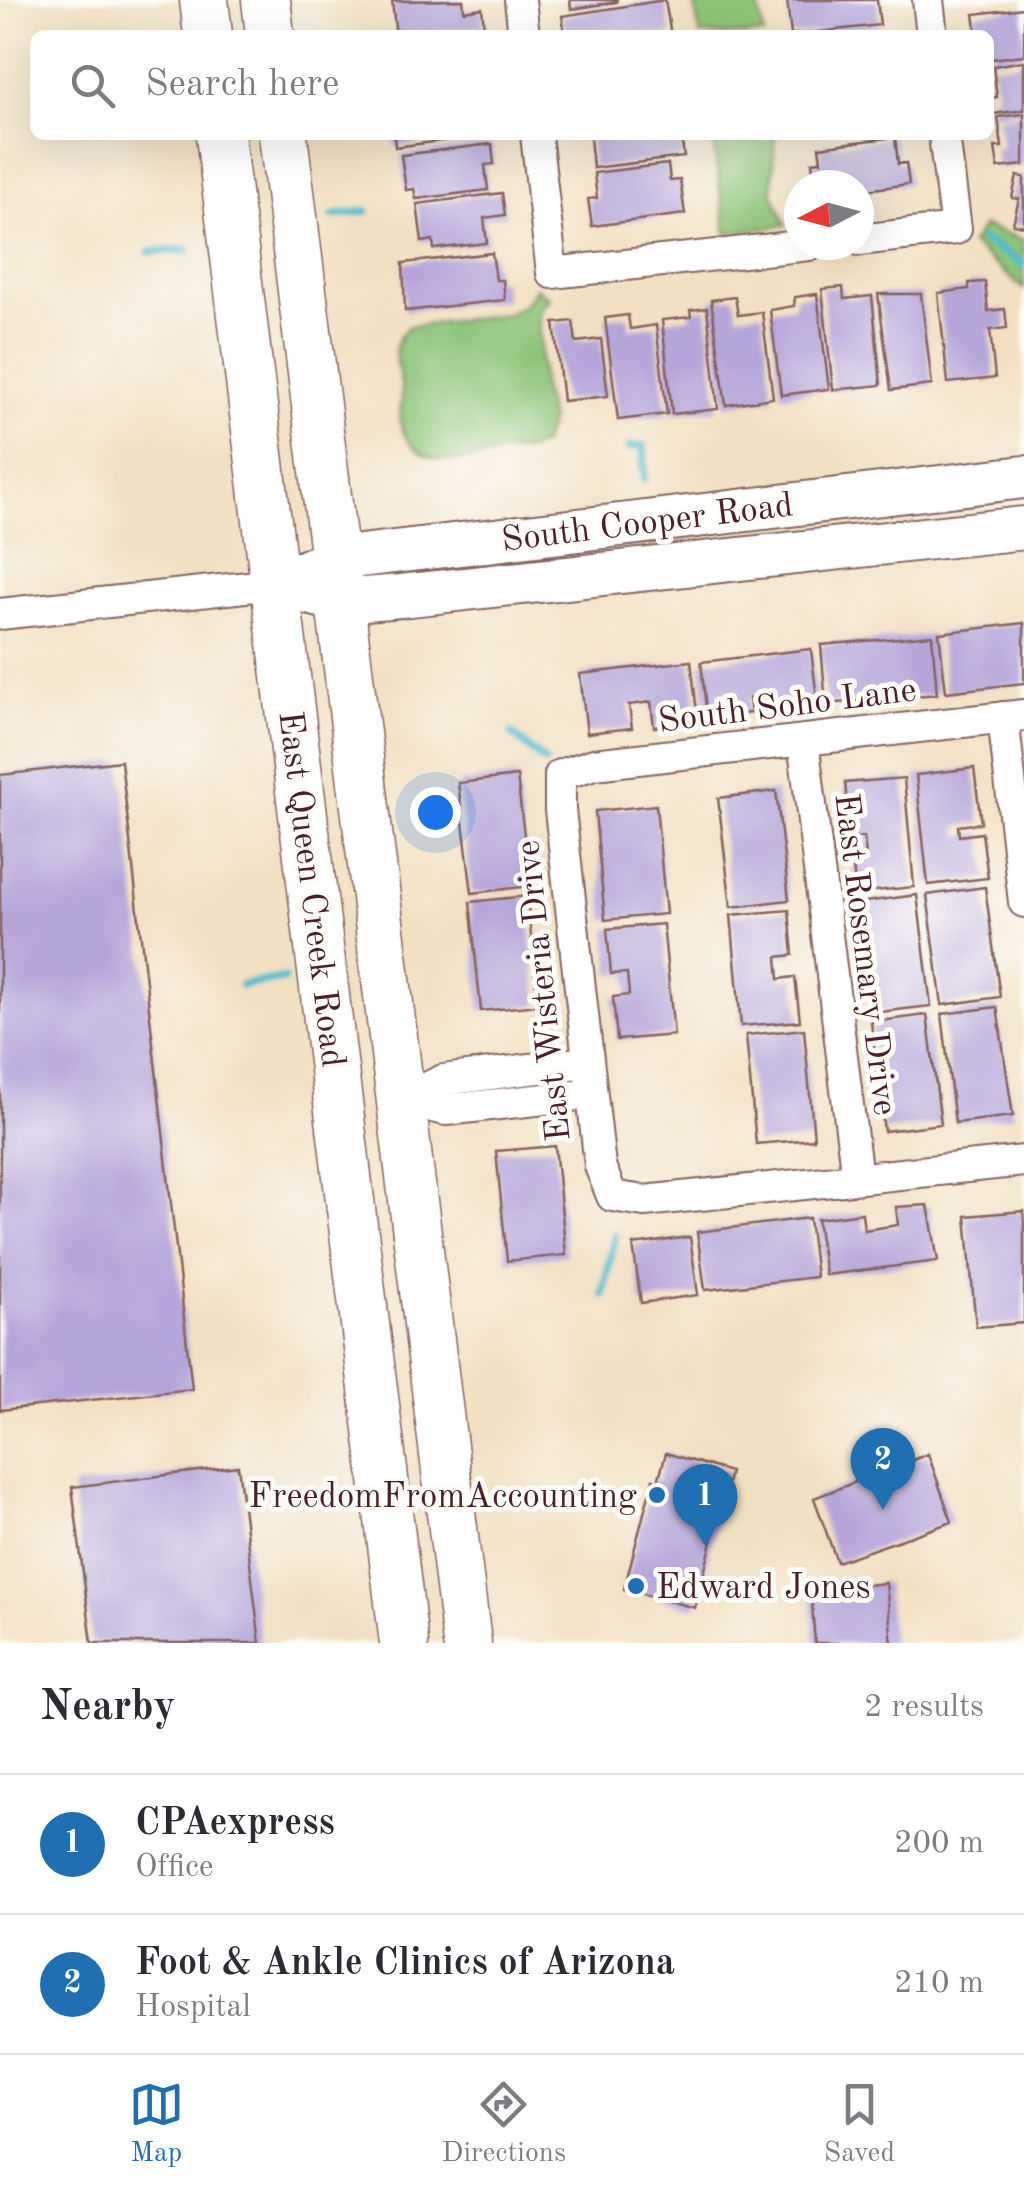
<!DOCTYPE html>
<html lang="en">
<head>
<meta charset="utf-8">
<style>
  body { margin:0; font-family:"Old Standard TT",serif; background:#f2f2f3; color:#2b2b33 }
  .compass { position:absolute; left:784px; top:170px; width:90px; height:90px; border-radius:50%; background:#fff; box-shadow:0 10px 40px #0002; rotate:264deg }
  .you { position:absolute; left:435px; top:812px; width:35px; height:35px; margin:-25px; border:8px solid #fff; border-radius:50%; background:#1a73e8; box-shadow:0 0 0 15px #1a73e833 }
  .badge { display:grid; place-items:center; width:65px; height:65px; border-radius:50%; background:#1f6fb2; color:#fff; font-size:32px; font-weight:700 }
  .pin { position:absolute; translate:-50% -82px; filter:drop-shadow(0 2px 5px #0008) }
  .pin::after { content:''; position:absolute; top:52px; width:35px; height:30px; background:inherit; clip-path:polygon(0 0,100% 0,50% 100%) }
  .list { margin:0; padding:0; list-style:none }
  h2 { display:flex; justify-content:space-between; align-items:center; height:130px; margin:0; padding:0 40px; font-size:42px }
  h2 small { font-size:32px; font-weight:400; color:#7c7c81 }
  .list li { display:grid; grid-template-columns:65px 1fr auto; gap:30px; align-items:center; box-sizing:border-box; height:140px; padding:0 40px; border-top:2px solid #e1e1e2 }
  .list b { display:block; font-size:38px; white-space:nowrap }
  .list p { margin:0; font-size:32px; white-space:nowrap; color:#7c7c81 }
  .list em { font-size:32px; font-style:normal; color:#7c7c81 }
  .icon { flex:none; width:55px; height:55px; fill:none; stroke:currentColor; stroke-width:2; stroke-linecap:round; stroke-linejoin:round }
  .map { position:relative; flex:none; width:1024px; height:1643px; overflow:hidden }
  .search { position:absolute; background:#fff; box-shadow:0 10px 40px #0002; left:30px; right:30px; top:30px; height:110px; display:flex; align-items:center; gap:25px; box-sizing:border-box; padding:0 35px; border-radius:15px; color:#7c7c81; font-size:38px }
  .sheet { height:410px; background:#fff }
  nav { display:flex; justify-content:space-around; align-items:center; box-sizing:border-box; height:140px; border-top:2px solid #e1e1e2; background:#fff; font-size:28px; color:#7c7c81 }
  nav a { display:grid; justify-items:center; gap:5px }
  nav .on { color:#1f6fb2 }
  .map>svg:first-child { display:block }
  .green { fill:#8cc477; stroke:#6b7251; stroke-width:2.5 }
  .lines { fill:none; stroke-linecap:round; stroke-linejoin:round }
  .stream { stroke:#50bbcd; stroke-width:8 }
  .building { fill:#b5a6da }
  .street-casing { stroke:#856360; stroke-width:34 }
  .secondary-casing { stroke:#856360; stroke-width:46 }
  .primary-casing { stroke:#856360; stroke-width:51 }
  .street { stroke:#fff; stroke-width:30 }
  .secondary { stroke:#fff; stroke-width:42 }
  .primary { stroke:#fff; stroke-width:48 }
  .poi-dot { fill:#1f6fb2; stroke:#fdfcf7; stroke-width:4 }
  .labels { text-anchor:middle; stroke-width:10; stroke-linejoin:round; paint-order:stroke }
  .street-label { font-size:35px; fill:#4a1f2b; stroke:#fdfcf7 }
  .poi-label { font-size:35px; fill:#4a1f2b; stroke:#fdfcf7; text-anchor:end }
</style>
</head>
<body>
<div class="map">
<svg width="1024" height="1643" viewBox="0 0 1024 1643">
  <rect width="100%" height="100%" fill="#fdfcf7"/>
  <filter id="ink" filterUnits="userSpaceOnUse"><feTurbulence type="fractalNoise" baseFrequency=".01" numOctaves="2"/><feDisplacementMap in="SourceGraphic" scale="20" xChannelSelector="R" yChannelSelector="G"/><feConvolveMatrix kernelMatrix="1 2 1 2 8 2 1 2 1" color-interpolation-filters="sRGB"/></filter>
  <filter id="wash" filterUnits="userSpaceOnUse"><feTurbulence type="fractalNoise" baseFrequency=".0048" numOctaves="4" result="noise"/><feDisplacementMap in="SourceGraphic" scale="40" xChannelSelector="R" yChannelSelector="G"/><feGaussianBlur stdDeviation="2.25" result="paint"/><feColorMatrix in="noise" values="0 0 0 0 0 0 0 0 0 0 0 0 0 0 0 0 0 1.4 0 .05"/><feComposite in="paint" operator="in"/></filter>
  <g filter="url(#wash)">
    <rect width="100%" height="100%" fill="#f2e0c2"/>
    <!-- green -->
    <path class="green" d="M694 0H757L764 35H700Z
      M712 135H775L772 191 786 225 727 233Z
      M983 226 1024 240V289L971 244Z
      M536 287 550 299 541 306 539 316 542 388 550 420 543 444C532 452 519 450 506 452 474 460 427 472 406 437 395 420 404 402 401 384 397 359 388 347 408 327L507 314 525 304Z"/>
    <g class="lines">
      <!-- stream -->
      <path class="stream" d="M333 216 366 211
        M983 240 1024 264
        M150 252 187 250
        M629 447 644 446V479
        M512 734 545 762
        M241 985 284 979
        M603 1295 615 1235
        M311 1499 345 1495"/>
    </g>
    <g id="blocks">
      <!-- building -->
      <path class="building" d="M463 0 464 11 482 8 484 27 396 35 392 1Z
        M570 0H617V2L571 9Z
        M665 0 671 35H565L562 16Z
        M787 0H877L880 25 791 35Z
        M1024 8V55L992 59 989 34 977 35 974 14Z
        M1024 61V110L993 114 991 98 997 97 993 66Z
        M1024 114V165L998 168 995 147H1002L998 117Z
        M394 135H472V137L395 147Z
        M584 135H681L684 157 593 168 590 138Z
        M895 137 898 164 906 163 909 184 859 191V185H826V178L814 180 812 162 821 161 819 147Z
        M492 144 494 164 485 165 488 190 416 199 414 189 406 190 401 155Z
        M668 164 670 181 680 180 685 214 592 226 588 199 597 198 594 173Z
        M1017 176 1024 177V226L1013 224 1019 199 1012 198Z
        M502 193 505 215 484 218 487 243 434 249 433 240 422 242 417 204Z
        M492 253 496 280H503L505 300 405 311 403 263Z
        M985 282 988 311 1005 309 1007 328 990 330 995 378 948 383 938 293 969 289V283Z
        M843 287 844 299 872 296 881 385 833 390 822 289Z
        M817 294 829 389 781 395 770 310 794 306 795 297Z
        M878 294H921L932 385 891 390Z
        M735 297 738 315 762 312 773 398 726 405 711 300Z
        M707 308 718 409 672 414 662 320 691 317 690 310Z
        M628 315 630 329 656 325 667 414 618 420 605 318Z
        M573 321 576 342 601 339 608 396 563 401 554 323Z
        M1024 623V683L946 692 939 633Z
        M932 635 937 694 826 704 821 645Z
        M811 649 818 707 773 713 771 696 749 698 751 713 707 718 701 662Z
        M691 661 698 721 654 727 651 702 629 705 632 728 587 733 580 674Z
        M121 761 192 1389 0 1410V775Z
        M974 768 981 823 958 826 959 836 982 833 988 878 928 885 916 775Z
        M517 776 530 886 472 893 458 783Z
        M904 778 914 887 856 893 852 857 866 856 864 837 850 838 845 783Z
        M776 791 789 900 731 907 718 798Z
        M656 805 666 914 605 920 595 811Z
        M985 887 1000 997 942 1005 927 895Z
        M917 895 931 1006 871 1013 857 903Z
        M527 896 538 1005 481 1011 470 902Z
        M789 910 793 955 777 957 779 979 795 977 800 1021 741 1026 731 915Z
        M663 924 674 1035 617 1040 613 997 629 995 627 973 611 974 607 929Z
        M997 1007 1013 1116 955 1123 942 1014Z
        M927 1015 941 1124 884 1131 871 1022Z
        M804 1029 814 1139 756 1144 746 1035Z
        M555 1146 566 1255 507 1261 496 1151Z
        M928 1205 938 1261 825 1275 817 1219 862 1213 864 1230 898 1225 896 1207Z
        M1024 1211V1323L976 1327 966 1216Z
        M809 1218 816 1277 705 1290 697 1232Z
        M690 1237 698 1295 641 1303 633 1245Z
        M666 1453 730 1472 695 1608 624 1589 653 1479 658 1481Z
        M928 1454 952 1522 837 1562 814 1498Z
        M238 1466 260 1643H92L72 1487Z
        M886 1583 892 1643H815L811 1591Z"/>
    </g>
  </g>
  <g filter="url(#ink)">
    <use href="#blocks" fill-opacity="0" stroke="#856360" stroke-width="2.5"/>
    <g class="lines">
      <!-- street casing -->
      <g class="street-casing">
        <path id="street" d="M520 0 524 35
          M928 0 932 35
          M536 135 552 273 809 245
          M859 240 956 229 944 135
          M0 614 274 584
          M1024 715 594 764 560 775V810L600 1166 612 1196 644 1201 1024 1161
          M1003 717 1024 902
          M803 740 857 1178
          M401 1100 446 1110 590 1094
          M401 1100 443 1080 586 1062"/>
      </g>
      <!-- secondary casing -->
      <g class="secondary-casing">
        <path id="secondary" d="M274 584 335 559 1024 477
          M308 593 340 601 401 596 1024 528"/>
      </g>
      <!-- primary casing -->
      <g class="primary-casing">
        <path id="primary" d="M204 0 208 35
          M266 0 270 35
          M220 135 404 1643
          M283 135 467 1643"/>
      </g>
      <!-- street -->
      <use href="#street" class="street"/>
      <!-- secondary -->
      <use href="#secondary" class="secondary"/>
      <!-- primary -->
      <use href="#primary" class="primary"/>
    </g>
  </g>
  <!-- markers -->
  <g class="poi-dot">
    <circle cx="657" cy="1495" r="10"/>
    <circle cx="636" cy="1586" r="10"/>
  </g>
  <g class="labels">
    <!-- street labels -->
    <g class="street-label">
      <text transform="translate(647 521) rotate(-7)" y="12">South Cooper Road</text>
      <text transform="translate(787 704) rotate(-7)" y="12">South Soho Lane</text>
      <text transform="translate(313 889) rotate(83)" y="12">East Queen Creek Road</text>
      <text transform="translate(867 954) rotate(83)" y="12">East Rosemary Drive</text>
      <text transform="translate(542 991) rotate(-96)" y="12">East Wisteria Drive</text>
    </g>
    <!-- poi labels -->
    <g class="poi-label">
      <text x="637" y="1507">FreedomFromAccounting</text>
      <text x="656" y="1598" text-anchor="start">Edward Jones</text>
    </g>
  </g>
</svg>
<svg class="compass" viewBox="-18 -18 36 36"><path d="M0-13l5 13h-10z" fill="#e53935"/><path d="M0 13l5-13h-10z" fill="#7c7c81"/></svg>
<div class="you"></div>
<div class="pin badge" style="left:705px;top:1546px">1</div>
<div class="pin badge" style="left:883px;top:1510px">2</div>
<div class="search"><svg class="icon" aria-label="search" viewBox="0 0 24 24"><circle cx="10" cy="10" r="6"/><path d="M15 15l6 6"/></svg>Search here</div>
</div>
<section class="sheet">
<h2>Nearby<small>2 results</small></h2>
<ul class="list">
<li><span class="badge">1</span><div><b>CPAexpress</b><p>Office</p></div><em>200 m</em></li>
<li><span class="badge">2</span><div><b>Foot &amp; Ankle Clinics of Arizona</b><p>Hospital</p></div><em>210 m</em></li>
</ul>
</section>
<nav>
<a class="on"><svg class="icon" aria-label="map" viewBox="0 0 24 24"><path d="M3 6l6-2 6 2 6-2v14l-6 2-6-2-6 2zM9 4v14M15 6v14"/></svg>Map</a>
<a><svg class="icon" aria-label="directions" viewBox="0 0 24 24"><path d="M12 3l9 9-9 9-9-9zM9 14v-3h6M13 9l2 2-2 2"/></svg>Directions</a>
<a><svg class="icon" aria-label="saved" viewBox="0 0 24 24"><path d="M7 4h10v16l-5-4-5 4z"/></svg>Saved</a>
</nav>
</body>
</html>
